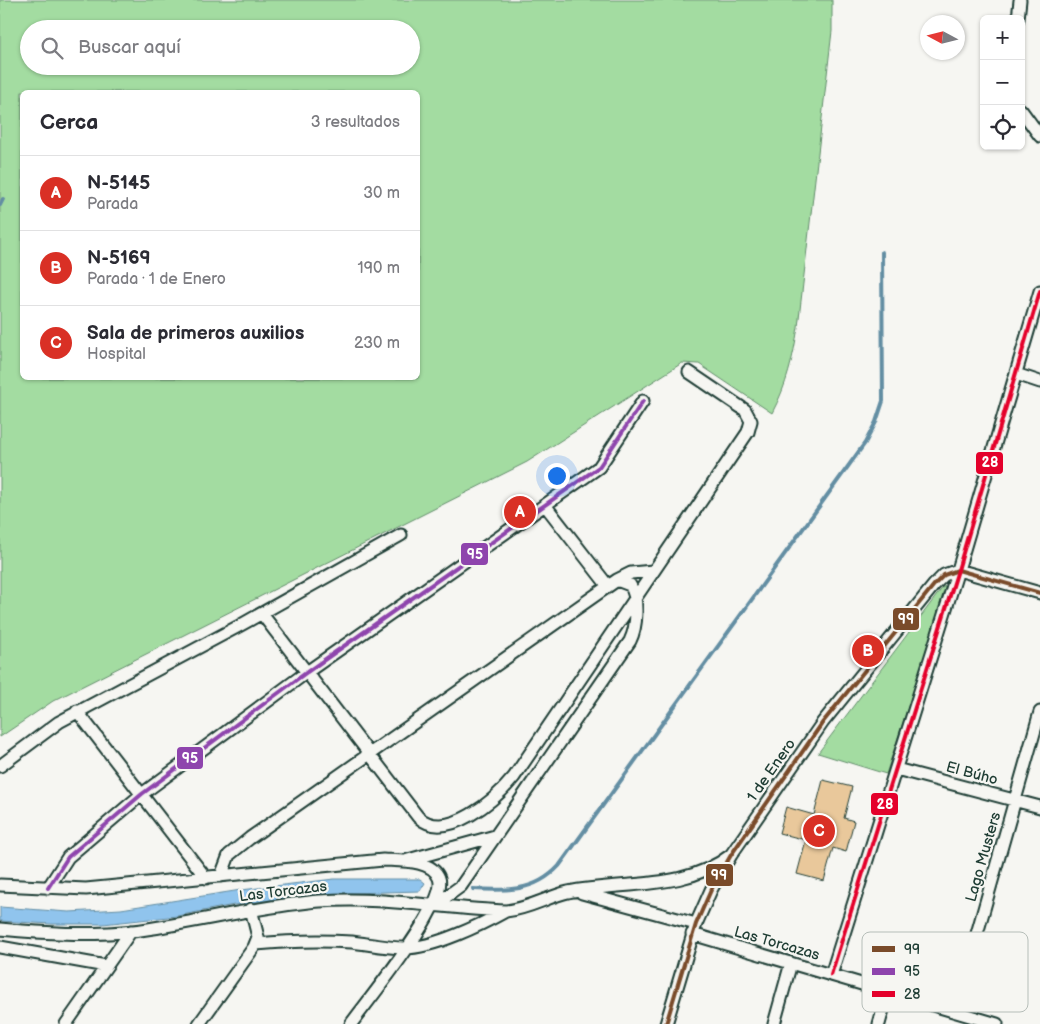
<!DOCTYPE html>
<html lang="es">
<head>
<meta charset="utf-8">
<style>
  body { margin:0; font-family:"Balsamiq Sans",sans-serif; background:#f7f7f7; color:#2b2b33 }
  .controls { position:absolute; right:15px; top:15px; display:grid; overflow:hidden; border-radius:8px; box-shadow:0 1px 4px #0004 }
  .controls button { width:45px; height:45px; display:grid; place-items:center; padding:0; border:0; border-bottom:1px solid #e1e1e2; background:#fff; color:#2b2b33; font:25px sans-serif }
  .compass { position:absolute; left:920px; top:15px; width:45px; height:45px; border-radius:50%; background:#fff; box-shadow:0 1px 4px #0004; rotate:277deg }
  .you { position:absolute; left:556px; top:475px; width:18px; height:18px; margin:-12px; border:4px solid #fff; border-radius:50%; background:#1a73e8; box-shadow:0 0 0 8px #1a73e833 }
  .badge { display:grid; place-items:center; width:32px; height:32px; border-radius:50%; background:#d93025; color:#fff; font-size:16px; font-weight:700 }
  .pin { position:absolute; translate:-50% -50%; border:2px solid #fff; box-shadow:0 1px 5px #0006 }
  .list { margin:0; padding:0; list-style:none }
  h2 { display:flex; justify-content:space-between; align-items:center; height:65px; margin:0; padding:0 20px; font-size:21px }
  h2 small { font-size:16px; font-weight:400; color:#7c7c81 }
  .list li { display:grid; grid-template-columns:32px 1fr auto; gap:15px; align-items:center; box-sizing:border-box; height:75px; padding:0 20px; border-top:1px solid #e1e1e2 }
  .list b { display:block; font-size:19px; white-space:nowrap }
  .list p { margin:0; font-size:16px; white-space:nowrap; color:#7c7c81 }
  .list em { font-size:16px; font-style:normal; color:#7c7c81 }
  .icon { flex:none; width:28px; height:28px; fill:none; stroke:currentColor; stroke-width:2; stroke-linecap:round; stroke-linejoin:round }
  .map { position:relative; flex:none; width:1040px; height:1024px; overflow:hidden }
  .search { position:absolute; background:#fff; box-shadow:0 1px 4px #0004; left:20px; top:20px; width:400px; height:55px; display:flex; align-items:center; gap:12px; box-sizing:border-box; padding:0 18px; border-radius:28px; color:#7c7c81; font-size:19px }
  .panel { position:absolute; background:#fff; box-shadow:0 1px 4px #0004; left:20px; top:90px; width:400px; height:290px; border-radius:8px }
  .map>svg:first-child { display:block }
  .green { fill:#a3dca1; stroke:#618c6a; fill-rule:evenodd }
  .water { fill:#90c4ed; stroke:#638ea3 }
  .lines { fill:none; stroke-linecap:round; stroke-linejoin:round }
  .stream { stroke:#638ea3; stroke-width:4 }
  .building { fill:#e9c89b; stroke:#1f3d34 }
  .minor-casing { stroke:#1f3d34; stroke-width:15 }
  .minor { stroke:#f6f6f2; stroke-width:11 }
  .bus-1-casing { stroke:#f6f6f2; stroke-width:8 }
  .bus-2-casing { stroke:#f6f6f2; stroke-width:8 }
  .bus-3-casing { stroke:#f6f6f2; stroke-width:8 }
  .bus-1 { stroke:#7a4b2a; stroke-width:4 }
  .bus-2 { stroke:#8e44ad; stroke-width:4 }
  .bus-3 { stroke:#e4002b; stroke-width:4 }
  .labels { text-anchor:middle; stroke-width:4.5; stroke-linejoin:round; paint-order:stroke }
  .street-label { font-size:15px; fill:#1f3d34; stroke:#f6f6f2 }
  .key { fill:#f6f6f2; stroke:#b6beb9; stroke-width:1 }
  .key-label { font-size:14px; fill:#1f3d34 }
  .line-badge { stroke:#f6f6f2; stroke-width:2 }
  .badge-label { font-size:14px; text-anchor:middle; font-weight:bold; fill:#fff }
</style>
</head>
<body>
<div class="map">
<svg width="1040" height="1024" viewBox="0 0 1040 1024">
  <rect width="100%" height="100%" fill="#f6f6f2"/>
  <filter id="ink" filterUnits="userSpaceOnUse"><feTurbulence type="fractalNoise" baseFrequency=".02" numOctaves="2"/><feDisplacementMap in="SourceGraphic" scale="10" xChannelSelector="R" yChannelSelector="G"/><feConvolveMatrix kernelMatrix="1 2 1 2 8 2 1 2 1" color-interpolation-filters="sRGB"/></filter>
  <g filter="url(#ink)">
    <!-- green -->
    <path class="green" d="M0 0H832V31L798 327C793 358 787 385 772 413L699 364 682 363 527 462 53 701 0 737ZM29 29H411V66H29ZM22 92H418V378H22Z
      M948 586 886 774 818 753 943 587Z"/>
    <!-- water -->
    <path class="water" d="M334 879H420L425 883 420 891 316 894 234 905 177 916 103 924H52L0 921V907L69 912 121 909 241 890Z"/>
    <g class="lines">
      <!-- stream -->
      <path class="stream" d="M0 205 3 199
        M473 889C506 891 535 892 559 866L865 443 876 422 883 401 882 252"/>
    </g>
    <!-- building -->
    <path class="building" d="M823 780 852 787 844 818 854 821 846 852 833 848 824 881 797 874 806 840 779 833 786 807 814 815Z"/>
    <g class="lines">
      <!-- minor casing -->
      <g class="minor-casing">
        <path id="minor" d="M1018 19 1020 0
          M1021 110 1040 136
          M1016 374 1040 382
          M545 505 608 586
          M262 614 418 817C447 843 496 799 514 777L748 432 751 421 745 410 689 372
          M77 711 206 878
          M0 766 59 722 239 626 401 535
          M896 769 1040 807
          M408 860 495 836
          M221 876 229 855 250 838 617 580 631 573 653 571
          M0 885 86 889 383 860C399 861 432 859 439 878 449 903 368 1000 351 1024
          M48 888 68 857 142 794 307 672 599 467 643 401
          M582 893 696 924
          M435 905 461 886 630 641C637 627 639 598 630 585L617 580
          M0 929C44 933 88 936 133 931 196 923 257 906 320 901 383 896 444 909 506 911 528 909 547 897 568 892 623 881 685 891 731 855
          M692 934 997 1024
          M256 944C287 941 320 940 352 942 369 944 387 948 405 948 433 948 481 925 506 911
          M0 947 106 966
          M831 975 958 570 1040 291
          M955 1011 1040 712
          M66 1024 131 931
          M199 1024 254 947 258 937 251 909
          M666 1024 696 924 711 890 731 855 823 722 934 585 944 575 958 570 1040 593
          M774 1024 791 963
          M879 1024 888 992"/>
      </g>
      <!-- minor -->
      <use href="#minor" class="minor"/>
      <!-- bus-1 casing -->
      <g class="bus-1-casing">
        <path id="bus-1" d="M666 1024 696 924 711 890 731 855 823 722 934 585 944 575 958 570 1040 593"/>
      </g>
      <!-- bus-2 casing -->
      <g class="bus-2-casing">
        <path id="bus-2" d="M48 888 68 857 142 794 307 672 599 467 643 401"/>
      </g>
      <!-- bus-3 casing -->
      <g class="bus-3-casing">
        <path id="bus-3" d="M831 975 958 570 1040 291"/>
      </g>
      <!-- bus-1 -->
      <use href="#bus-1" class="bus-1"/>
      <!-- bus-2 -->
      <use href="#bus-2" class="bus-2"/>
      <!-- bus-3 -->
      <use href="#bus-3" class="bus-3"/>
    </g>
  </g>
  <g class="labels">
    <!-- street labels -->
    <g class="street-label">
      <text transform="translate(771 770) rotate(-55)" y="5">1 de Enero</text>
      <text transform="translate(972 773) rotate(15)" y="5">El Búho</text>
      <text transform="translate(983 857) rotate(-74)" y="5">Lago Musters</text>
      <text transform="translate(283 891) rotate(-7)" y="5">Las Torcazas</text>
      <text transform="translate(777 943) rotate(16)" y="5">Las Torcazas</text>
    </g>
  </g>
  <!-- legend -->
  <rect x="862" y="932" width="166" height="80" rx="8" class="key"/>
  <rect x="872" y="946" width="23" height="6" fill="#7a4b2a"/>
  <rect x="872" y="968" width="23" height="7" fill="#8e44ad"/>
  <rect x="872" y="991" width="23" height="6" fill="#e4002b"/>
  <g class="key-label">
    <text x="904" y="954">99</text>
    <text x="904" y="976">95</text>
    <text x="904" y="999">28</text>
  </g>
  <g class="line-badge">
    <rect x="975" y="451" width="29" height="24" rx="5" fill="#e4002b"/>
    <rect x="460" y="542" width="29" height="24" rx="5" fill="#8e44ad"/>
    <rect x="892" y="607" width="28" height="24" rx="5" fill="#7a4b2a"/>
    <rect x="176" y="746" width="28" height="24" rx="5" fill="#8e44ad"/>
    <rect x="870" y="792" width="29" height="24" rx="5" fill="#e4002b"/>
    <rect x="705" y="863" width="29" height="24" rx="5" fill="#7a4b2a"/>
  </g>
  <g class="badge-label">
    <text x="990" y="467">28</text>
    <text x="475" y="559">95</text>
    <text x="906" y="624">99</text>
    <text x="190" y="763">95</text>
    <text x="885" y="809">28</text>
    <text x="719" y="880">99</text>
  </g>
</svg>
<div class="controls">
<button>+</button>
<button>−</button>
<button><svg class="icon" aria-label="locate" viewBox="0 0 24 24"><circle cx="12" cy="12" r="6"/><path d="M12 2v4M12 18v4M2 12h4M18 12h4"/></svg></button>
</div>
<svg class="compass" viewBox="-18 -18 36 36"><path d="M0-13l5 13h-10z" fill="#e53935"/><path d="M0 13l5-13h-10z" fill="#7c7c81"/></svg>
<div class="you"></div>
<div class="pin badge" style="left:520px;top:512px">A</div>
<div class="pin badge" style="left:868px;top:651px">B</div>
<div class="pin badge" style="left:819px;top:831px">C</div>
<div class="search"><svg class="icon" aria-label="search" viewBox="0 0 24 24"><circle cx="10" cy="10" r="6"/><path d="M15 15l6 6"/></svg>Buscar aquí</div>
<section class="panel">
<h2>Cerca<small>3 resultados</small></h2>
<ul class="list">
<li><span class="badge">A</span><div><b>N-5145</b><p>Parada</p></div><em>30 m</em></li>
<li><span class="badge">B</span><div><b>N-5169</b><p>Parada · 1 de Enero</p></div><em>190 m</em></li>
<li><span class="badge">C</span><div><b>Sala de primeros auxilios</b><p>Hospital</p></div><em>230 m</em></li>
</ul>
</section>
</div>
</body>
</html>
